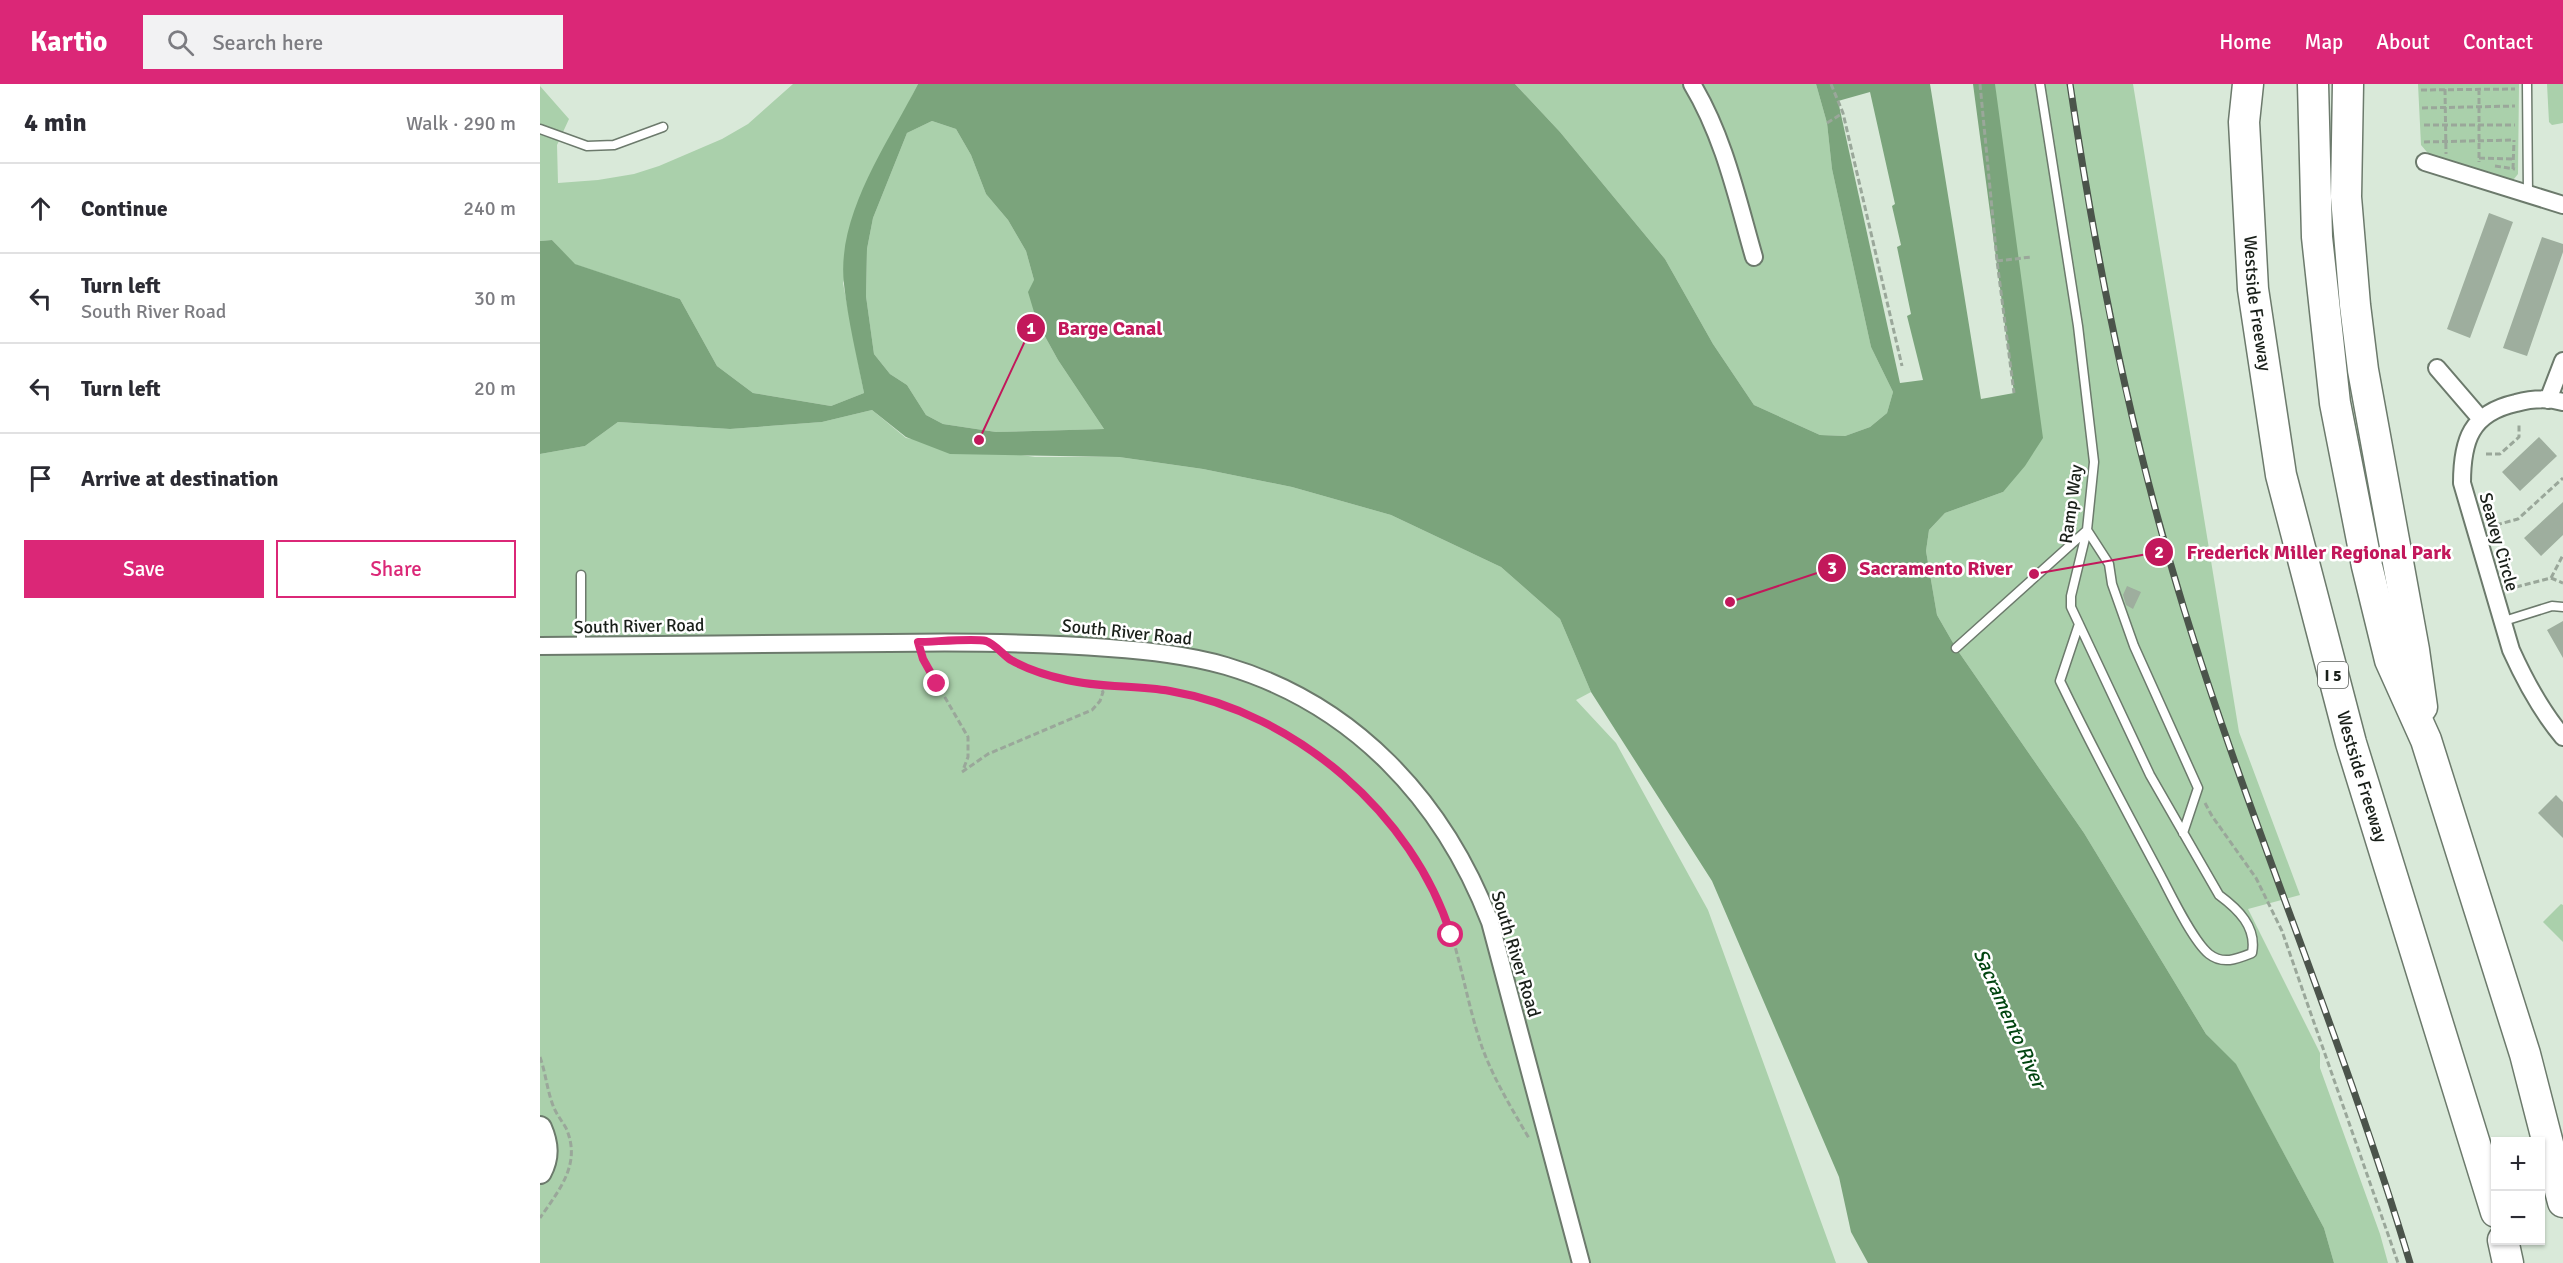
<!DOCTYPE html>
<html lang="en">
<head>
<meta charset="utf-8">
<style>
  body { margin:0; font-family:Signika,sans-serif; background:#f2f2f3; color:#2b2b33 }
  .controls { position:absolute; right:18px; bottom:18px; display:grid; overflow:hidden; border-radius:0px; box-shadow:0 2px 4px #0004 }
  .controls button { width:54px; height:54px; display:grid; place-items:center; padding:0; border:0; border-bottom:2px solid #e1e1e2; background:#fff; color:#2b2b33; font:30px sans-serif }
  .stop { position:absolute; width:18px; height:18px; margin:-14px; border:4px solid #db2777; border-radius:50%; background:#fff }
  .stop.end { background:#db2777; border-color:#fff; box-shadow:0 2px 6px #0008 }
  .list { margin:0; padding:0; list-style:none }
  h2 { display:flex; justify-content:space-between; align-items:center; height:78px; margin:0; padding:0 24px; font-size:26px }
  h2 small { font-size:20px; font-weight:400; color:#7c7c81 }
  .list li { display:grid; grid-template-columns:39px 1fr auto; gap:18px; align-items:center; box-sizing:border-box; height:90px; padding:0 24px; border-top:2px solid #e1e1e2 }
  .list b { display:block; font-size:22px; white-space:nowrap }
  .list p { margin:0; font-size:20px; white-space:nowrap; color:#7c7c81 }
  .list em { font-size:20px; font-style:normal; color:#7c7c81 }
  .actions { display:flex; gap:12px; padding:18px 24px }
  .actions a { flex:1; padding:14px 0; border:2px solid #db2777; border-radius:0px; text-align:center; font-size:21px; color:#db2777 }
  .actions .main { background:#db2777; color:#fff }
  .icon { flex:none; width:33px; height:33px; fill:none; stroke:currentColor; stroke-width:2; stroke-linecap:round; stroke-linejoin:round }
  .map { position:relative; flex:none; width:2023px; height:1179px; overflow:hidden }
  header { display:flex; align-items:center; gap:36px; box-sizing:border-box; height:84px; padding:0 30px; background:#db2777; color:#fff }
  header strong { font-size:28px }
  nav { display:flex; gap:33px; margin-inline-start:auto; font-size:21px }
  .search { width:420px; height:54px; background:#f2f2f3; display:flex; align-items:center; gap:15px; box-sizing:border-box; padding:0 21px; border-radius:0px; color:#7c7c81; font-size:22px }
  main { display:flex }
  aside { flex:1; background:#fff }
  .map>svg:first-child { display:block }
  .green { fill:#aad0ab }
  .water { fill:#7ba47c; fill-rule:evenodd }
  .pier { fill:#d9e9d9 }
  .building { fill:#9eae9e }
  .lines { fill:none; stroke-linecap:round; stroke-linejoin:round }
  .lane-casing { stroke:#6c7a6c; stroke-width:11 }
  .street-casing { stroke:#6c7a6c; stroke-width:20 }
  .secondary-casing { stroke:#6c7a6c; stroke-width:26 }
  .highway-casing { stroke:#6c7a6c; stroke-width:33 }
  .path { stroke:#9aa79a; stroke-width:3; stroke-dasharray:6 3; stroke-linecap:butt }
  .lane { stroke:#fff; stroke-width:8 }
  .street { stroke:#fff; stroke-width:16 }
  .secondary { stroke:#fff; stroke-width:22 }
  .highway { stroke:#fff; stroke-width:30 }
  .rail-casing { stroke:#4b544b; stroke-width:7 }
  .rail { stroke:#fff; stroke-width:4.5; stroke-dasharray:14; stroke-linecap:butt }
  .route { stroke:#db2777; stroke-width:8 }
  .labels { text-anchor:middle; stroke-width:5; stroke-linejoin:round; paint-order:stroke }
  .shield { fill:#fff; stroke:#5e625e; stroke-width:1.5 }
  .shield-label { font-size:16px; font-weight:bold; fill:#191f19 }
  .street-label { font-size:18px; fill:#191f19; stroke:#fff }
  .water-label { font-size:20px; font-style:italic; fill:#014510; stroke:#fff }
  .leader { fill:none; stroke:#c2185b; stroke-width:2 }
  .callout-dot { fill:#c2185b; stroke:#fff; stroke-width:2 }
  .mark-label { font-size:18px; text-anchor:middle; font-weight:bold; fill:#fff }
  .callout-label { font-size:20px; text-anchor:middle; font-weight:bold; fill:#c2185b; stroke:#fff; stroke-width:5; stroke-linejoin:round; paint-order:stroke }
</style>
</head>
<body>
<header>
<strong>Kartio</strong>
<div class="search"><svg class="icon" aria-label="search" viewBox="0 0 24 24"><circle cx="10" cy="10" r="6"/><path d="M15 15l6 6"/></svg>Search here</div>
<nav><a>Home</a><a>Map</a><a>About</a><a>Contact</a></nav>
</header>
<main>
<aside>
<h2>4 min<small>Walk · 290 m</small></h2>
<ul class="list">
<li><svg class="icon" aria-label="ahead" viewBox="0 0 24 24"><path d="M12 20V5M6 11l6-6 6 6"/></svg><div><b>Continue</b></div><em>240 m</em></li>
<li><svg class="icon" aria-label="left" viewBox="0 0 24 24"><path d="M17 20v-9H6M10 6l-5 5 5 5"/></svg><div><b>Turn left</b><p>South River Road</p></div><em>30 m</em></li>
<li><svg class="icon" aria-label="left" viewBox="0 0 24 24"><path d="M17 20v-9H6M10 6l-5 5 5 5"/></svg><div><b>Turn left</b></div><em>20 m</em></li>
<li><svg class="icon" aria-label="arrive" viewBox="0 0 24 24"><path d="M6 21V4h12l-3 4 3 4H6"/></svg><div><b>Arrive at destination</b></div></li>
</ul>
<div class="actions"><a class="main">Save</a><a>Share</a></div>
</aside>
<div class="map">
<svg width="2023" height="1179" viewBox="0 0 2023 1179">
  <rect width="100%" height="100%" fill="#d9e9d9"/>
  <!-- green -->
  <path class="green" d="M253 0H378L363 30 303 199 324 309 291 322 213 309 177 282 140 215 34 180 12 156 0 157V2L29 35 17 61 18 99 58 96 94 90 119 82 182 55 208 40Z
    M975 0H1276L1287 39 1292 85 1331 263 1353 308 1347 329 1330 343 1305 352 1280 351 1214 321 1173 260 1125 175 1020 48Z
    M1455 0H1593L1699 648 1760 811 1708 825 1780 969V984L1840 1150 1848 1179H1794L1784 1144 1696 981 1666 950 1544 749 1416 564 1397 531 1386 467 1389 446 1405 429 1463 408Z
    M1878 0H1979L1978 90 1969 101 1892 74 1881 61Z
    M2007 0H2023V39L2012 41 2009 38Z
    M392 37 416 45 431 71 446 110 468 136 486 167 494 196 497 238 518 276 564 345 456 348 403 340 386 331 367 301 350 290 334 270 326 212 327 165 333 134 367 49Z
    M332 326 366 354 495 373H579L663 385 752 403 851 431 961 483 1020 535 1051 608 1036 616 1076 659 1168 826 1296 1179H0V370L45 362 78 338 190 345 282 338Z
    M2021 820 2023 821V858L2003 838Z"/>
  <!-- water -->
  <path class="water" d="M378 0H975L1020 48 1125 175 1173 260 1214 321 1280 351 1305 352 1330 343 1347 329 1353 308 1331 263 1292 85 1287 39 1276 0H1455L1503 354 1485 382 1463 408 1405 429 1389 446 1386 467 1397 531 1416 564 1544 749 1666 950 1696 980 1784 1144 1794 1179H1328L1311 1148 1299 1093 1172 797 1051 608 1020 535 961 483 851 431 752 403 663 385 579 373 410 370 366 353 332 326 282 338 190 345 78 338 45 362 0 370V157L12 156 35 180 140 215 177 282 213 309 291 322 324 309C317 273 308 237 304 200 296 131 348 59 378 0ZM392 37 416 45 431 71 446 110 468 136 486 167 494 196 488 208 497 238 518 276 564 345 456 348 403 340 386 331 367 301 350 290 334 270 326 212 327 165 333 134 367 49Z"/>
  <!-- pier -->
  <path class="pier" d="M1390 0H1433L1474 309 1441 315Z
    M1330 8 1355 120 1352 122 1361 161 1357 163 1371 230 1367 232 1383 296 1360 299 1298 17Z"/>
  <!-- building -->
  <path class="building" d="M1949 129 1973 138 1930 254 1907 245Z
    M2002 153 2023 160V168L1987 272 1963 264Z
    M1999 353 2017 372 1980 407 1962 388Z
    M2023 418V451L2001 472 1984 454Z
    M1587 502 1601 508 1593 525 1586 521 1583 511Z
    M2023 537V574L2007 546Z
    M2016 711 2023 718V754L1998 729Z"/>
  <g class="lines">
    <!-- lane casing -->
    <g class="lane-casing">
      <path id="lane" d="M1500 0 1538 242 1554 378 1547 446 1531 512V523L1539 540 1610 691 1679 811C1698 825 1717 843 1712 869 1697 875 1683 881 1669 870 1653 857 1631 811 1621 792 1586 727 1552 663 1520 597L1539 540
        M1987 0 1988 110
        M0 45 47 62 74 61 123 43
        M1547 446 1569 480 1572 500 1594 562 1658 704 1643 749
        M41 491V562
        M1961 538 2012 522 2023 523
        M1416 564 1546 447"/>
    </g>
    <!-- street casing -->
    <g class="street-casing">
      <path id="street" d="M1152 0C1184 53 1197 114 1214 173
        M1885 78 2023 121
        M1897 284 1940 334
        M2008 316 2023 277
        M2023 318C2008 314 1991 315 1976 319 1931 329 1922 356 1922 399L1971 566C1985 597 2001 627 2023 653
        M0 562C116 561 233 560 349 559 423 558 496 558 569 564 609 567 648 571 686 582 814 620 903 716 950 838L1041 1179"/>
    </g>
    <!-- secondary casing -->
    <g class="secondary-casing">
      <path id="secondary" d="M0 1044C7 1060 8 1073 0 1088"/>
    </g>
    <!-- highway casing -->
    <g class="highway-casing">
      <g id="highway">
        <path id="s1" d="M1708 0 1704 38 1713 205 1741 391 1811 659 1956 1128"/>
        <path d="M1773 0 1777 153 1795 319 1827 482 1850 576 1886 656 1985 970 2023 1118"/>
        <path d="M1808 0 1806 113 1815 221 1823 286 1874 566 1882 623"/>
        <path d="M1963 1156 1968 1179"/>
      </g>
    </g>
    <!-- path -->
    <path class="path" d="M1291 0 1303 29 1362 282
      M1440 0 1457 177 1474 309
      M1905 5 1906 70
      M1939 5V78
      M1881 6 1975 5
      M1882 24 1975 22
      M1287 39 1303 29
      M1884 41H1975
      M1884 58 1974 56
      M1939 74 1973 75
      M1955 82 1975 85
      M1973 85 1974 56
      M1457 177 1491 173
      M1946 370H1960L1979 353V339
      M1956 441 1978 435 2023 394
      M2011 494 2023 471
      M1976 503 2011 494 2023 499
      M382 574 428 653V673L423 686
      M472 576C496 586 520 596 545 600 564 603 582 602 600 603 633 605 666 614 697 627 784 661 867 735 902 823 920 868 926 917 942 963 954 996 972 1025 990 1056
      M422 688 448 670 552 626 560 617 563 608 559 602
      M1665 719 1672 732 1716 794 1742 847 1858 1179
      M0 973C6 990 7 1007 14 1024 17 1031 22 1037 26 1044 42 1080 19 1106 0 1134"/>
    <!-- lane -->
    <use href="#lane" class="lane"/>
    <!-- street -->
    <use href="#street" class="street"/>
    <!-- secondary -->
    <use href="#secondary" class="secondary"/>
    <!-- highway -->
    <use href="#highway" class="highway"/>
    <!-- rail casing -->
    <g class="rail-casing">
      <path id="rail" d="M1530 0C1556 177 1591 353 1644 525 1712 745 1804 958 1870 1179"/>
    </g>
    <!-- rail -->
    <use href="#rail" class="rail"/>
  </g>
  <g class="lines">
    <!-- route -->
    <path class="route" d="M397 600 383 575 378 558C393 558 434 554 446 557 455 560 463 571 471 576 487 585 509 592 527 596 561 604 596 601 630 607 755 628 873 730 911 851"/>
  </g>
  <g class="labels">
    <!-- shield labels -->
    <rect class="shield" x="1778" y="578" width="30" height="26" rx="4.5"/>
    <g class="shield-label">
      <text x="1793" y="597">I 5</text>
    </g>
    <!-- street labels -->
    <g class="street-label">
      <text dy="6" stroke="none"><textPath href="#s1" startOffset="220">Westside Freeway</textPath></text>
      <text transform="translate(1531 420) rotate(-82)" y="6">Ramp Way</text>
      <text transform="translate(1959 458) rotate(74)" y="6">Seavey Circle</text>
      <text transform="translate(99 542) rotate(-1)" y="6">South River Road</text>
      <text transform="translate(587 548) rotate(6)" y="6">South River Road</text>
      <text dy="6" stroke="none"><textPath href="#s1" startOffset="706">Westside Freeway</textPath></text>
      <text transform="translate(976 870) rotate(73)" y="6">South River Road</text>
    </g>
    <!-- water labels -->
    <g class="water-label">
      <text transform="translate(1470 934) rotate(66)" y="7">Sacramento River</text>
    </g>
  </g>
  <!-- callouts -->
  <path class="leader" d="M439 356L491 244M1494 490L1619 468M1190 518L1292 484"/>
  <g class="callout-dot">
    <circle cx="439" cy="356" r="6"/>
    <circle cx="1494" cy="490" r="6"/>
    <circle cx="1190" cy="518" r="6"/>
    <circle cx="491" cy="244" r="15"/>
    <circle cx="1619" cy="468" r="15"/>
    <circle cx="1292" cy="484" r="15"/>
  </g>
  <g class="mark-label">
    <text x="491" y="250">1</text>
    <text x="1619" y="474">2</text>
    <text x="1292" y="490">3</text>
  </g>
  <g class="callout-label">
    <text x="570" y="251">Barge Canal</text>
    <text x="1779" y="475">Frederick Miller Regional Park</text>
    <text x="1396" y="491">Sacramento River</text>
  </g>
</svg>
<div class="controls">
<button>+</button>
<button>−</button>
</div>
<div class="stop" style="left:911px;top:851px"></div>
<div class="stop end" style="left:397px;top:600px"></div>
</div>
</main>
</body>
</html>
